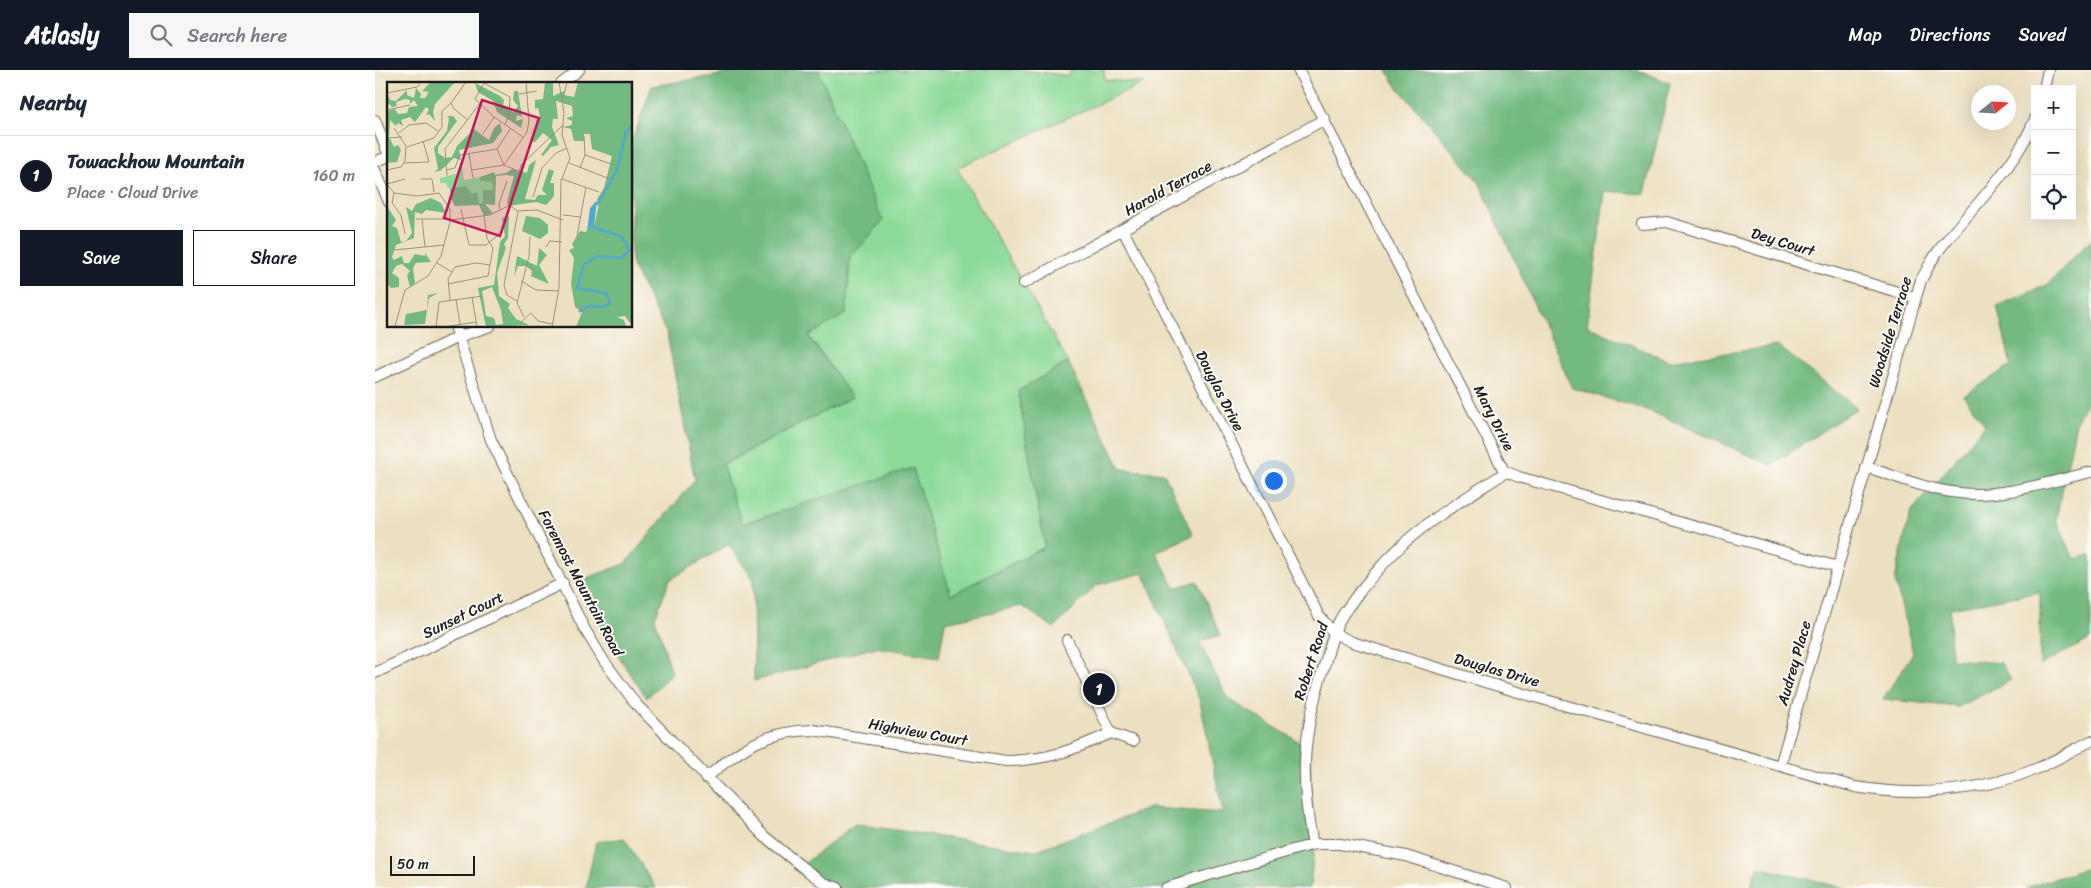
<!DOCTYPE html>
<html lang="en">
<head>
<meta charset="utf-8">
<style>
  body { margin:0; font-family:Sriracha,sans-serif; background:#f6f6f7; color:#1f2937 }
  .controls { position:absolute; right:15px; top:15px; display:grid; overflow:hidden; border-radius:0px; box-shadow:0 5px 20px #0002 }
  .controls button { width:45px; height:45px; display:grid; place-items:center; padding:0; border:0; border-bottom:1px solid #e0e1e3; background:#fff; color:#1f2937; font:25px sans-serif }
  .compass { position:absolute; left:1596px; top:15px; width:45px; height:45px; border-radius:50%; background:#fff; box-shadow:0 5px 20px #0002; rotate:72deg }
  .scale { position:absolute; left:15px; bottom:12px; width:85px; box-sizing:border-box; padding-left:5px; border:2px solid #1c1c1c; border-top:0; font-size:14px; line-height:18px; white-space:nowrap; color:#1c1c1c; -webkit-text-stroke:4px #fdfcf7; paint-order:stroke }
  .you { position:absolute; left:898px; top:410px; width:18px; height:18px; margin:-12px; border:4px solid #fff; border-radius:50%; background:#1a73e8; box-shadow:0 0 0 8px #1a73e833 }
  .badge { display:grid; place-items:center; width:32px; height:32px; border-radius:50%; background:#111827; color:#fff; font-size:16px; font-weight:700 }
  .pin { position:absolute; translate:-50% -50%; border:2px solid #fff; box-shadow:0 1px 5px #0006 }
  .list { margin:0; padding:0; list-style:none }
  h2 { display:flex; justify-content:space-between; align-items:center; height:65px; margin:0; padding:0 20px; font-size:21px }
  h2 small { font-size:16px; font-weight:400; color:#747a83 }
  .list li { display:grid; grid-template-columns:32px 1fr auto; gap:15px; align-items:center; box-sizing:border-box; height:80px; padding:0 20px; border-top:1px solid #e0e1e3 }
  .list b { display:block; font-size:19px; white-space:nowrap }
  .list p { margin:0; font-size:16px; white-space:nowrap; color:#747a83 }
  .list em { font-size:16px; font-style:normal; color:#747a83 }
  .actions { display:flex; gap:10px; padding:15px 20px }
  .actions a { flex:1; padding:11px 0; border:1px solid #111827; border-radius:0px; text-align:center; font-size:18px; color:#111827 }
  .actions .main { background:#111827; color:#fff }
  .icon { flex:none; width:28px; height:28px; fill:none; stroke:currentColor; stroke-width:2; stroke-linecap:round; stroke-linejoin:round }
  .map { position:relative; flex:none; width:1716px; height:818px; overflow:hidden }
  header { display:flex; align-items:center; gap:30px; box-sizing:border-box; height:70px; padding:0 25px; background:#111827; color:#fff }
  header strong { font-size:24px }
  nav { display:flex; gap:28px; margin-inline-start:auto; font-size:18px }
  .search { width:350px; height:45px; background:#f6f6f7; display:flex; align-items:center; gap:12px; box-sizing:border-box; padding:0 18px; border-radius:0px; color:#747a83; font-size:19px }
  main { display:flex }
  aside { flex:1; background:#fff }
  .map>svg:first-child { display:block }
  .green { fill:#8dda97; stroke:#547b5a }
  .forest { fill:#72ba80; stroke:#476b4e }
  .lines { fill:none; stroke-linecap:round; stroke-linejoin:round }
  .minor-casing { stroke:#656155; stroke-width:12 }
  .minor { stroke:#fff; stroke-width:10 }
  .labels { text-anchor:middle; stroke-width:4; stroke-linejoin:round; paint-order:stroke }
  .street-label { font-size:15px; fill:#1c1c1c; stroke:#fdfcf7 }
  .inset-river { fill:none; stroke:#52a8cf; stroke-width:2.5 }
  .inset-road { fill:none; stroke:#99927e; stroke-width:1 }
  .view { fill:#c2185b; fill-opacity:0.15; stroke:#c2185b; stroke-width:2.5 }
  .inset-edge { fill:none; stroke:#1c1c1c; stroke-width:2.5 }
</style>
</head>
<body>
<header>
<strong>Atlasly</strong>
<div class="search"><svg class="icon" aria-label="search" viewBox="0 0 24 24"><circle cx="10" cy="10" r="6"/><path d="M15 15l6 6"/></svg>Search here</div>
<nav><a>Map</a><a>Directions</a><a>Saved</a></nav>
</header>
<main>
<aside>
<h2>Nearby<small></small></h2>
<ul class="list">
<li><span class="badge">1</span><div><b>Towackhow Mountain</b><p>Place · Cloud Drive</p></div><em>160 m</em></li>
</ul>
<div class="actions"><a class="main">Save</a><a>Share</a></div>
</aside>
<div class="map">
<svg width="1716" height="818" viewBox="0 0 1716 818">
  <rect width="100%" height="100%" fill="#fdfcf7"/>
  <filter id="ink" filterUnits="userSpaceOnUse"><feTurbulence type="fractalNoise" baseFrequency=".02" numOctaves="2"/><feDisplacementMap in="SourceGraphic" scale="10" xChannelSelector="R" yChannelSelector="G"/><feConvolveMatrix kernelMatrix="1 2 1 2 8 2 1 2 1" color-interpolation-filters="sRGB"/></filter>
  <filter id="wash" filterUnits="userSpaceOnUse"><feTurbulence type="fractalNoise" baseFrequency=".0096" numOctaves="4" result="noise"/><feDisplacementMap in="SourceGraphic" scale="20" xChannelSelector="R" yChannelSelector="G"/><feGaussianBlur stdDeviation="1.12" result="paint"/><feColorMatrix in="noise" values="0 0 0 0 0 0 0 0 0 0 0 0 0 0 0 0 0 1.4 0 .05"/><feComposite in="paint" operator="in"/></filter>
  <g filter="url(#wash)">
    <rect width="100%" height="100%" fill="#ede0c0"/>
    <!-- green -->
    <path class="green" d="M443 0H648L694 6 696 0H729L730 10 769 13 582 98 693 292 643 321 670 477 575 525 538 399 367 454 347 395 477 327 433 265 471 244 475 188 507 151Z"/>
    <!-- forest -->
    <path class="forest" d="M366 0H443L508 151 475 188 471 244 433 266 477 327 347 394 367 454 538 398 576 525 670 477 643 321 693 292 746 399 789 403 818 465 781 482 800 518 822 511 846 565 824 571 852 628 934 678 939 776 935 818H453L425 797 480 754 659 781 775 738 848 743 825 631 768 503 722 515 679 558 647 536 570 552 564 587 501 577 379 611 378 510 354 474 295 510 280 548 297 603 272 628 236 575 201 512 250 494 320 410 292 264 256 193V68L259 66 277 16 364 2Z
      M1012 0H1263L1295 13 1270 124 1230 121 1212 256 1294 291 1403 276 1482 338 1396 395 1275 341 1197 318 1104 112 1020 14Z
      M1716 169V321L1701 353 1681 449 1699 489 1716 485V569L1665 595V522L1575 538 1576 589 1626 593 1636 610 1583 637 1508 629 1538 583 1520 510 1535 443 1610 355 1589 326 1636 295 1622 236 1672 215Z
      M249 768 281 818H211L221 772Z
      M1383 797 1470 818H1376Z
      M1716 797V818H1650Z"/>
  </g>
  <g filter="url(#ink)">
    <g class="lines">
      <!-- minor casing -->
      <g class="minor-casing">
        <path id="minor" d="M923 0 1129 401 1144 407 1463 497
          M186 14 204 0
          M1669 19 1673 0
          M0 50 14 86
          M0 92 14 86
          M0 100 14 132
          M1267 154 1292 152 1539 227
          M748 160 944 546 959 563 977 572 1153 625 1480 717C1541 727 1604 722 1661 699 1680 691 1698 680 1716 671
          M649 213 950 49
          M80 256 116 370 209 558 229 591 261 634 389 766 427 797 449 813 463 818
          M0 307 83 267 115 256
          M1491 397C1521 406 1552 420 1584 423 1628 428 1673 412 1716 402
          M692 570 736 663
          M0 603 188 513
          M1405 696 1546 210C1552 200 1557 189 1564 180 1597 137 1639 100 1660 49
          M331 708C366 678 391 661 438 660L631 691C674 690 698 680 736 663L758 671
          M938 775C924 706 928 663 949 596 955 577 959 556 971 540 987 517 1008 493 1028 474 1059 446 1096 425 1131 402
          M791 818 921 779 941 774H965L1031 786 1132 818"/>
      </g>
      <!-- minor -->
      <use href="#minor" class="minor"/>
    </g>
  </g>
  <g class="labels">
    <!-- street labels -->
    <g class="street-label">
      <text transform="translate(793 118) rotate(-29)" y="5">Harold Terrace</text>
      <text transform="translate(1408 172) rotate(17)" y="5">Dey Court</text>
      <text transform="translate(1515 262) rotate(-73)" y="5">Woodside Terrace</text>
      <text transform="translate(845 321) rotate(63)" y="5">Douglas Drive</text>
      <text transform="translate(1119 348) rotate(63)" y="5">Mary Drive</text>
      <text transform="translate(206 513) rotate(62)" y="5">Foremost Mountain Road</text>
      <text transform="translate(88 545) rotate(-26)" y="5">Sunset Court</text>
      <text transform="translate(936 591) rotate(-72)" y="5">Robert Road</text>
      <text transform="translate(1419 593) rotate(-74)" y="5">Audrey Place</text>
      <text transform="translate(1122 600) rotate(16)" y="5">Douglas Drive</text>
      <text transform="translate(543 662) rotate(10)" y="5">Highview Court</text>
    </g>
  </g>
  <!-- overview -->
  <g transform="translate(12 12)">
    <rect width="245" height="245" fill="#ede0c0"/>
    <path d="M75 83 77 98 93 95 94 99 105 100 106 108 97 121H92L79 104 61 106 59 101H53V96L72 91 71 86Z" fill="#8dda97"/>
    <path d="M44 0H68L48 22 46 30 48 39 42 32 39 33 42 27 39 25 28 40 23 35 14 38 16 44 11 41 9 44 3 38 2 55 7 65 11 63 14 68 10 80 0 81V29L8 27 11 32 20 31 22 25 31 24 27 18 23 22V18L18 17 9 20 10 24 5 25 0 20 2 14 3 18 9 19 20 8V13L27 16 29 6 34 12 33 16H38L42 10 35 9ZM166 0V14L177 9V13L187 15 191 0H245V238L243 241 238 234 230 235 237 238 239 245H189L195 230 188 225 184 202 187 176 182 168 187 166 185 162 193 149 198 150 207 144 212 122 210 117 217 106 225 74 205 67 203 52H197V59H187L184 47 176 45 185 43V39L179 36 186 34 185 24 169 19 171 37H166L165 45 172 63 164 65 156 74 154 73 165 58 156 51 148 60 143 59 153 34 151 26 148 27V18L156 17 158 1ZM88 1 113 14 117 18 116 24 126 30 131 24 126 18 127 9H131L135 35 130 33 129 39 136 37 134 46 110 30 106 19 91 10ZM60 34H66L70 39 51 65V71L58 76 65 75 70 64 87 47 102 58 107 46 113 41 115 49 106 61 72 68 74 78 67 76 53 89 47 90 51 87 47 66 60 49 62 36ZM149 78 138 117 148 118 151 113H160L155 108 162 87 167 89 163 101H167V114L159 123 149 120 121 124 120 120 127 94 119 93 109 94 108 123 98 122 106 131 97 134 92 123 68 124 64 117 63 106 79 104 85 112 90 110 92 121H96V108H106L105 100 93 99V95L107 90 108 93 119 91 125 87 140 91 142 83ZM44 116 54 121 59 131 39 128 35 132 28 130 27 156 9 163 5 175 7 178 15 174 17 181H22L28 172 38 174V171L44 180 29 181 26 186 28 201 23 205 20 193 23 189 15 182 9 184 5 191 12 196V205L4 206 0 201V124L9 138 5 144 10 146 14 160 19 159 25 151 19 125 25 129 29 122ZM122 134 121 156 117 162 119 166 110 191 112 214 123 222 121 226 129 237 142 243 99 245 91 206 107 203 113 160 118 154 115 136ZM105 205 114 228 116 242 109 243 107 236 99 234 95 209ZM139 134 153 136 161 143V151L153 157 135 149ZM152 166 160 173 152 183 162 202 144 194 145 189 139 184H131L127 195 130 174 150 184ZM51 211 42 216 38 242 17 243 19 232 40 228 41 213Z" fill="#72ba80" fill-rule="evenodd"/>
    <path d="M210 118 207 144 200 149 203 126Z" fill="#52a8cf"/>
    <path class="inset-river" d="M210 123 230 88 239 50 245 44M192 230 201 224 217 225 223 221 219 211 190 206 197 182 211 174 235 176 243 168 234 154 207 146 205 141"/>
    <path class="inset-road" d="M79 0 64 21 67 27 81 38M0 11 30 5 34 0M132 12 150 9M176 17 180 0M0 28 23 23M118 42 122 34 123 15 97 1 88 17 107 35 136 55M12 51 22 43 39 41 51 49M96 52 107 35M0 56 15 55M20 65 47 56 55 45V29L64 21M110 67 117 83 131 89M82 72 86 96M198 73 227 83M17 81 42 80 36 59M182 81 223 97M193 86 198 73 197 54M0 88 14 85 18 79 19 64 7 46M59 88 68 86 73 73 110 67 124 46M85 88 117 83 140 50 142 39 139 0M60 94 58 67 94 20M34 97H45L47 110M175 97 212 110M0 102 7 111 30 114 52 111 63 127V140L54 174 41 194 18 208 8 244M0 102 18 97M7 111 5 121 14 133 18 152M146 115 155 86 169 71 180 66M123 123 130 129 150 128 176 138M74 127 82 163H99L110 154M113 129 112 122 120 99M176 133 194 135M29 137H63M35 137 38 165M63 138 103 133 123 123 134 83 176 43M190 154 199 105M159 165 163 159 175 160M7 168 57 163M50 181 65 190M134 199 149 208 172 209M61 202 101 194 106 166 100 156 97 134M85 215 90 245M69 217 73 242M63 218 61 197 68 185 89 181 103 183M130 219 120 213 117 203 131 130M137 235 130 221 142 174 143 155M134 240 144 231 151 239 165 242M49 245 52 220 96 214M57 245 89 240M165 245 172 206 174 99 183 76 175 53 177 30 172 0"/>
    <path class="view" d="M95 18 152 36 113 154 57 136Z"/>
    <rect width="245" height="245" class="inset-edge"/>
  </g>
</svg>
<div class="controls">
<button>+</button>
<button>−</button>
<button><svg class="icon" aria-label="locate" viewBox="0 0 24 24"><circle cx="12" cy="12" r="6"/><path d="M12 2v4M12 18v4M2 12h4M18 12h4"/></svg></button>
</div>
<svg class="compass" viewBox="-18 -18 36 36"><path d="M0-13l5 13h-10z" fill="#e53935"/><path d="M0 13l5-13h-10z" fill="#747a83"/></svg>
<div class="scale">50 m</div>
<div class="you"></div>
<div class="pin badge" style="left:724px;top:619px">1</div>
</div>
</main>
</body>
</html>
